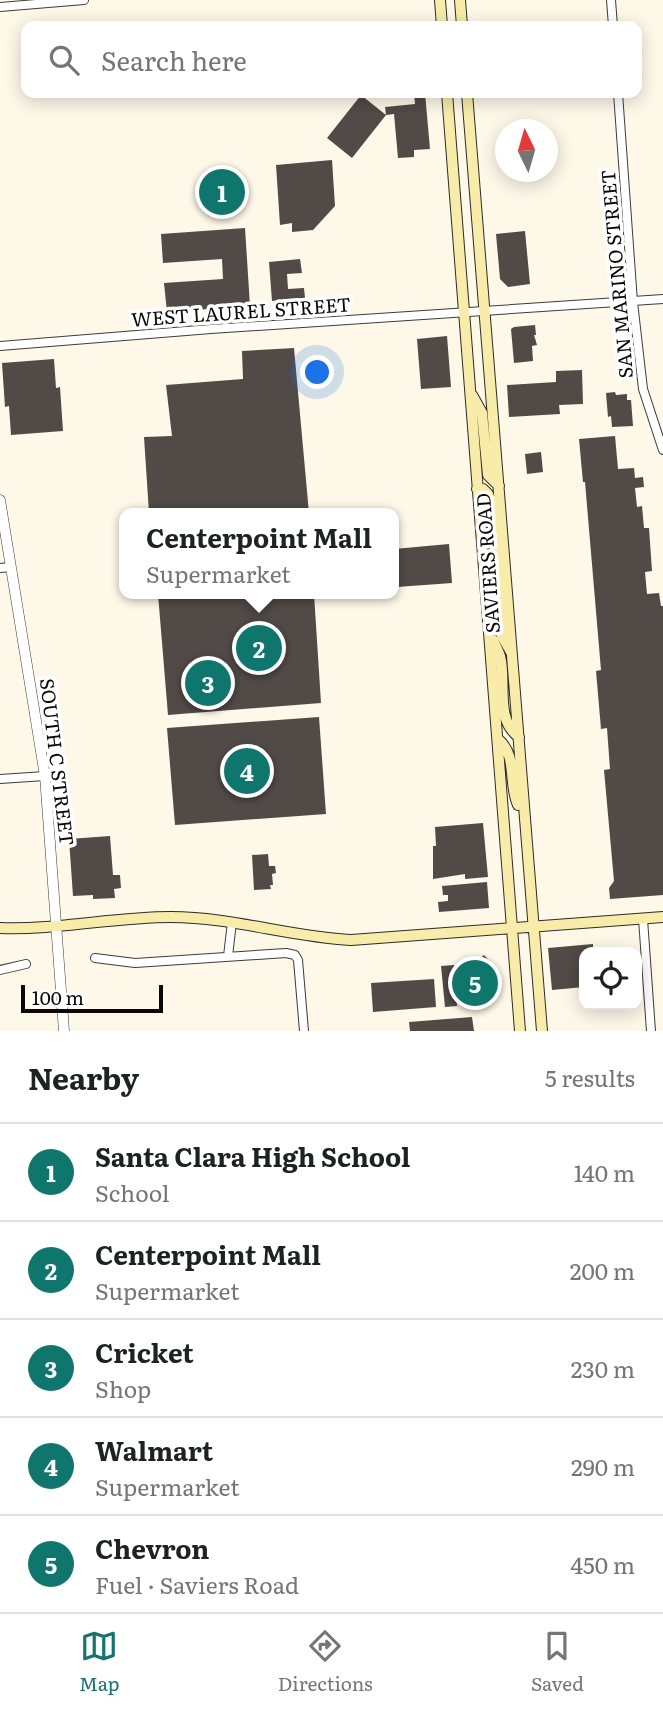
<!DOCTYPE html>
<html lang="en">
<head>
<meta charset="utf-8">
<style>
  body { margin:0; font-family:Literata,serif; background:#f2f2f2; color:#202124 }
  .controls { position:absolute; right:21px; bottom:21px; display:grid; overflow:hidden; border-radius:14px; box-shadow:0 4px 18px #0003 }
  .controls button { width:63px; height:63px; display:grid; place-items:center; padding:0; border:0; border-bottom:2px solid #e0e0e0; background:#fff; color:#202124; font:35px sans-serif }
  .compass { position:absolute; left:495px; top:119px; width:63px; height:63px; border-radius:50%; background:#fff; box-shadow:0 4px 18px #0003; rotate:355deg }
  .scale { position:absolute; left:21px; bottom:18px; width:142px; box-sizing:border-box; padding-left:7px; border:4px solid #090909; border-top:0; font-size:19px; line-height:24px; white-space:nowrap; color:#090909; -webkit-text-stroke:5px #fff; paint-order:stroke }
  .you { position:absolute; left:318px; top:373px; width:24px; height:24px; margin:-18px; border:5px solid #fff; border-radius:50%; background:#1a73e8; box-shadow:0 0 0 10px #1a73e833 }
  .badge { display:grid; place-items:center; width:46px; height:46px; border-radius:50%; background:#0f766e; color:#fff; font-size:23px; font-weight:700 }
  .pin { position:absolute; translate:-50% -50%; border:4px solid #fff; box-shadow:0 2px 7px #0006 }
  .popup { position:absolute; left:119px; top:508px; width:280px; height:91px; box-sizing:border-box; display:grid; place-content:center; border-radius:14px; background:#fff; filter:drop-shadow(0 2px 5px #0005); font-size:23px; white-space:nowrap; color:#757577 }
  .popup b { font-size:26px; color:#202124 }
  .popup::after { content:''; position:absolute; left:50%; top:100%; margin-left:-14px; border:14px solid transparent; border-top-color:#fff }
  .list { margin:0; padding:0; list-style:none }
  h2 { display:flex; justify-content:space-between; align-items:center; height:91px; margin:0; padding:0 28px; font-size:30px }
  h2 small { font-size:23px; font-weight:400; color:#757577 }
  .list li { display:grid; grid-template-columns:46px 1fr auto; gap:21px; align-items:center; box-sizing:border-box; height:98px; padding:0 28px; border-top:2px solid #e0e0e0 }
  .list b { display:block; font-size:26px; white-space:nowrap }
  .list p { margin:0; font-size:23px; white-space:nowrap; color:#757577 }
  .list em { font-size:23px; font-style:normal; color:#757577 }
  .icon { flex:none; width:38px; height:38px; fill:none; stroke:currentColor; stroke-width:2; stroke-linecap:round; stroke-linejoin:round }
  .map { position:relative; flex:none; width:663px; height:1031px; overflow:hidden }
  .search { position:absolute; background:#fff; box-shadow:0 4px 18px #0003; left:21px; right:21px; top:21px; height:77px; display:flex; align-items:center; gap:18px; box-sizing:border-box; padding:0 24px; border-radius:14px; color:#757577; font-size:26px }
  .sheet { height:581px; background:#fff }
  nav { display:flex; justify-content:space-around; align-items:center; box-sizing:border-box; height:98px; border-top:2px solid #e0e0e0; background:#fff; font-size:19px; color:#757577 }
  nav a { display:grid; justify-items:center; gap:4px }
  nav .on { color:#0f766e }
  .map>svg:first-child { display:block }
  .building { fill:#514a47 }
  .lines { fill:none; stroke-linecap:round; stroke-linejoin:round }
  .minor-casing { stroke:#3c3c3c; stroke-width:10 }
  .tertiary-casing { stroke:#3c3c3c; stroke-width:11 }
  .secondary-casing { stroke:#2b2b2b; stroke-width:12 }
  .minor { stroke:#fff; stroke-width:8 }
  .tertiary { stroke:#fff; stroke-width:10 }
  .secondary { stroke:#f8eca8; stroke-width:10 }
  .labels { text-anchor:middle; stroke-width:7; stroke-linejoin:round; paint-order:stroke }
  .street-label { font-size:19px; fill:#090909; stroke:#fff }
</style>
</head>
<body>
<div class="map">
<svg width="663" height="1031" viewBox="0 0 663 1031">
  <rect width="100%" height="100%" fill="#fdf8e8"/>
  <!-- building -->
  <path class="building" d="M414 93H425L430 149 414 150V157L398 158 394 114 386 115 385 107 415 104Z
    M361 95 386 115 352 158 327 138Z
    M332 160 335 206 313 230 292 232V223L280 225 276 165Z
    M245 228 250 306 167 312 164 283 223 279 222 259 163 263 161 234Z
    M525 231 530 284 508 287 500 279 496 234Z
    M300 259 302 273 287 274 288 289 304 288 305 298 272 301 269 262Z
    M535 325 536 335H534L537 345 532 346 533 361 514 363 511 329 514 327Z
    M447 336 451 387 421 389 417 339Z
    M294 348 309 513H149L144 437 172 436 166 385 243 379 242 351Z
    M54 359 56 388 60 387 63 431 11 435 9 406 5 407 2 363Z
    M582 370 583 404 559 405 560 414 509 417 507 385 556 382V371Z
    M615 392 616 395 627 394V400H631L633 426 612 427 611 416 608 417 606 393Z
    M615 436 618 469 634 468 635 478 643 477 644 487 635 488 637 507 642 506 644 528H649L652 571 645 572 647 594 659 593 661 606H663V895L610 899 609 888 614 881 604 770 610 769 607 728 601 729 596 671 601 670 585 482H583L579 439Z
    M541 452 543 472 527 474 525 454Z
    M449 544 452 583 397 587 394 549Z
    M158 594H314L321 703 168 715Z
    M319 717 326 814 175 825 167 728Z
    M483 823 488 877 465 879V874L433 879V846H436L435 827Z
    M110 836 113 875H120L121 888 114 889 115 898 93 899V895L73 896 69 839Z
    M268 854 269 866H275L276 873 272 874 273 885H270L271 889 254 890 252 855Z
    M487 882 489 908 439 912 438 902 448 901V895H443L442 886Z
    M593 944V952H584V987L552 990 548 948Z
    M484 955 493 965 475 982 466 972Z
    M454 965 457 1006 445 1007 441 966Z
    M434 979 436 1007 373 1012 371 983Z
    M472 1017 474 1031H410L409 1022Z"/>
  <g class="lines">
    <!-- minor casing -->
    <g class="minor-casing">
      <path id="minor" d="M611 0 613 26
        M0 7 84 0
        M618 93 633 302 643 389 663 450
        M0 346 211 329 663 299
        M0 568 11 567
        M0 779 45 776
        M643 919 651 1031
        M228 956 232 922
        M95 958 135 963 286 953 295 955 298 960 304 1031
        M0 970 26 964"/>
    </g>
    <!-- tertiary casing -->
    <g class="tertiary-casing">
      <path id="tertiary" d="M0 500 45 776 64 1031"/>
    </g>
    <!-- secondary casing -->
    <g class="secondary-casing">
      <path id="secondary" d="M440 0 442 26
        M460 0 462 26
        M447 93 520 1031
        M467 93 542 1031
        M472 395 482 413 488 475 499 486
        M477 489H483L488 494 491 502 502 636 511 652
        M493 640C495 645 498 650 500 656 507 681 494 719 519 737
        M498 739C518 756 508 783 518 805
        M0 928C57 930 114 917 171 917 232 917 290 937 351 940L663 917"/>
    </g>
    <!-- minor -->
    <use href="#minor" class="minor"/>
    <!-- tertiary -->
    <use href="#tertiary" class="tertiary"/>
    <!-- secondary -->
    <use href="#secondary" class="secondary"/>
  </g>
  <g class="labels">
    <!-- street labels -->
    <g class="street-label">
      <text transform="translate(617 274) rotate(-95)" y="7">SAN MARINO STREET</text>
      <text transform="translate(241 312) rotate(-4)" y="7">WEST LAUREL STREET</text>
      <text transform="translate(488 563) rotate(-94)" y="7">SAVIERS ROAD</text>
      <text transform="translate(57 762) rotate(83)" y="7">SOUTH C STREET</text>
    </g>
  </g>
</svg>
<div class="controls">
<button><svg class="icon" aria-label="locate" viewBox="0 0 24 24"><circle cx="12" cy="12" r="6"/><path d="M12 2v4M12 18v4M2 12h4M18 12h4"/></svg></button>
</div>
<svg class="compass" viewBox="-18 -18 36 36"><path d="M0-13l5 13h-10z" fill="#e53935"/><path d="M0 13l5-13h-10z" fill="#757577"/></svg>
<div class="scale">100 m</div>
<div class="you"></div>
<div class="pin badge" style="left:222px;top:192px">1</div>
<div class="pin badge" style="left:259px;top:648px">2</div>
<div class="popup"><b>Centerpoint Mall</b>Supermarket</div>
<div class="pin badge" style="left:208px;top:683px">3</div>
<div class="pin badge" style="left:247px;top:771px">4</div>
<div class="pin badge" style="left:475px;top:983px">5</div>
<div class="search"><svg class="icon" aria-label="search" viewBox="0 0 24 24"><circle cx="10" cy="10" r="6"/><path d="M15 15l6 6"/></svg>Search here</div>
</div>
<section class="sheet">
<h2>Nearby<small>5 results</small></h2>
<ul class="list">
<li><span class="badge">1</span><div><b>Santa Clara High School</b><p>School</p></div><em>140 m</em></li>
<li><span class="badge">2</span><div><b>Centerpoint Mall</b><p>Supermarket</p></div><em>200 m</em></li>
<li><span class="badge">3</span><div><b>Cricket</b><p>Shop</p></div><em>230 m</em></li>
<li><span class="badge">4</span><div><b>Walmart</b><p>Supermarket</p></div><em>290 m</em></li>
<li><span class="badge">5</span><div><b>Chevron</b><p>Fuel · Saviers Road</p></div><em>450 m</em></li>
</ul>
</section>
<nav>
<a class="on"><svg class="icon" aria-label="map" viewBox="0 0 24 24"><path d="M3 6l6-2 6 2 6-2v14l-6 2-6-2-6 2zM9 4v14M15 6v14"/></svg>Map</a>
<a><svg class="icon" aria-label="directions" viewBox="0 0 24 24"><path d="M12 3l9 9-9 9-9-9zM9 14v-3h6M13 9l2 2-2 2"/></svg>Directions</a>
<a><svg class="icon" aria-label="saved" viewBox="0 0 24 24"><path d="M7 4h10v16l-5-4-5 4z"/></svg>Saved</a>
</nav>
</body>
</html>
